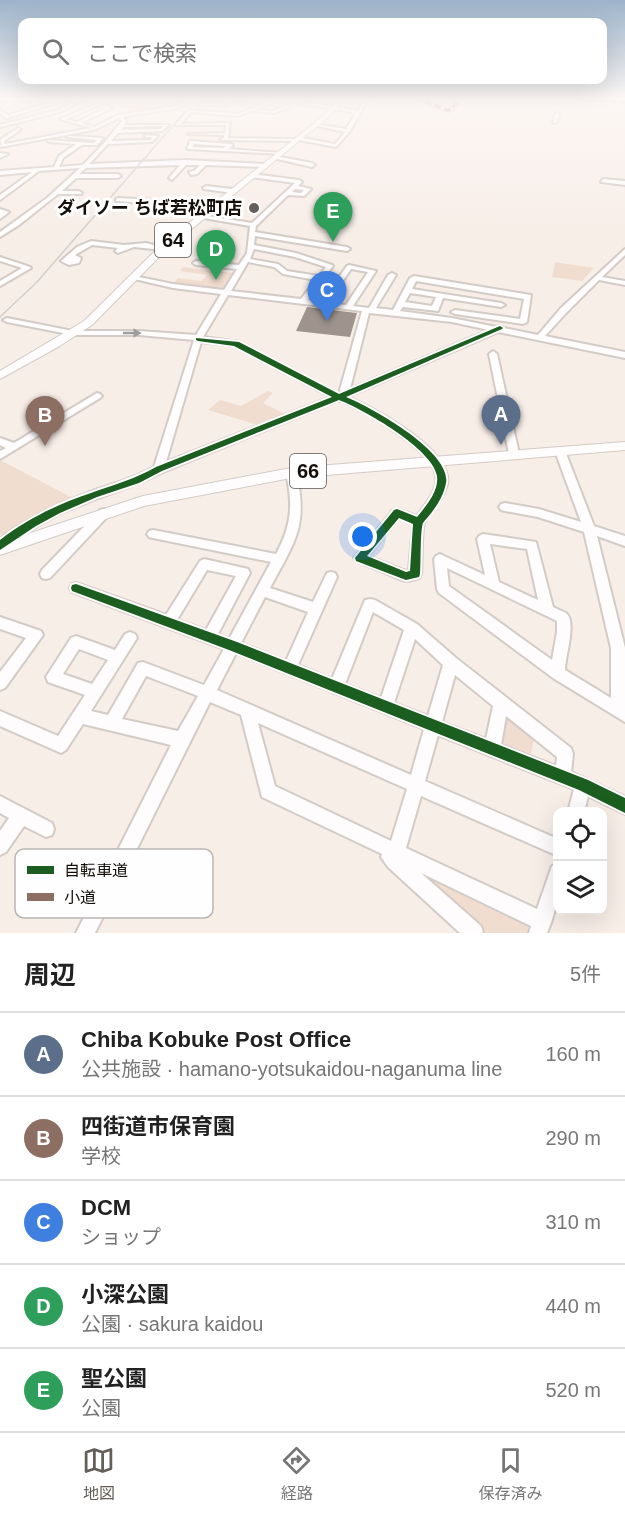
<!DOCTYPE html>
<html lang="ja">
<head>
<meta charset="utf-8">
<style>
  body { margin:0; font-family:Helvetica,"Noto Sans JP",sans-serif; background:#f6f6f6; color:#222 }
  .controls { position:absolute; right:18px; bottom:18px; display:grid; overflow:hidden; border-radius:12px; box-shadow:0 6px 24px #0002 }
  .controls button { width:54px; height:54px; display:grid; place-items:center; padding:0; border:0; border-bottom:2px solid #e0e0e0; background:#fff; color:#222; font:30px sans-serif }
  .you { position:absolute; left:363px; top:537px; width:21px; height:21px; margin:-15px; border:4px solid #fff; border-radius:50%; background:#1a73e8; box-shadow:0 0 0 9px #1a73e833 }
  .badge { display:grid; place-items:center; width:39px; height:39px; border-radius:50%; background:#645d58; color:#fff; font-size:20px; font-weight:700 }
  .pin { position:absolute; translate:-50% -50px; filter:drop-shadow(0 2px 3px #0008) }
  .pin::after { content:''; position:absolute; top:32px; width:21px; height:18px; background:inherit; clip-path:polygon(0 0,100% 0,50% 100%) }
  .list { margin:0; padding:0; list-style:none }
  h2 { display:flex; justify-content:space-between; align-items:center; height:78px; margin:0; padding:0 24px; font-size:26px }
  h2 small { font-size:20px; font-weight:400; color:#767676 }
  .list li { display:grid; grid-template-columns:39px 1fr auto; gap:18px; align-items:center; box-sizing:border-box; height:84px; padding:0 24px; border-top:2px solid #e0e0e0 }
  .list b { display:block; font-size:22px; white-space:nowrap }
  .list p { margin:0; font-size:20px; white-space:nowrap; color:#767676 }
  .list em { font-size:20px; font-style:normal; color:#767676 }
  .icon { flex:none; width:33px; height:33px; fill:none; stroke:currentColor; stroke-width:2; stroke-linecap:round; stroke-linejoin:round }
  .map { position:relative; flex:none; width:625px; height:933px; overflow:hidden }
  .search { position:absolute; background:#fff; box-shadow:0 6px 24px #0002; left:18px; right:18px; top:18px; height:66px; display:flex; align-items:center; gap:15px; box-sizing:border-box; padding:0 21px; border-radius:12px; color:#767676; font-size:22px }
  .sheet { height:498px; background:#fff }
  nav { display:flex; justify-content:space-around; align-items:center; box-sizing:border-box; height:84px; border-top:2px solid #e0e0e0; background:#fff; font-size:16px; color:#767676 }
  nav a { display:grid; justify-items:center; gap:3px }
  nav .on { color:#645d58 }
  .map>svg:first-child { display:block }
  .green { fill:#f0ddd0 }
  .building { fill:#9f948d }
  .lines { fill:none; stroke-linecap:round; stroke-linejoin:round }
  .minor-casing { stroke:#d3cbc6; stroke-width:4 }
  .major-casing { stroke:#d3cbc6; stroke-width:2 }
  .minor { fill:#fefcfc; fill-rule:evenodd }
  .major { fill:#fefcfc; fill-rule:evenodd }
  .rail { stroke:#d1cecc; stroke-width:1.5 }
  .quiet { stroke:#8d6e63; stroke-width:3; stroke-dasharray:7 3; stroke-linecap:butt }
  .cycleway-casing { stroke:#fefefe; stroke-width:4 }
  .cycleway { fill:#1b5e20; fill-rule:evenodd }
  .oneway { fill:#a09d9c }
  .poi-dot { fill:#645d58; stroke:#fefefe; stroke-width:2 }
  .labels { text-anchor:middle; stroke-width:6; stroke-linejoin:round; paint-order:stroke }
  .far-poi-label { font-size:18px; font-weight:bold; fill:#140f0b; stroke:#fefefe; text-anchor:end }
  .shield { fill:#fefefe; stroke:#5a5754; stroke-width:1.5 }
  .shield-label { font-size:20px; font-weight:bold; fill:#140f0b }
  .key { fill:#fefefe; stroke:#b8b6b5; stroke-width:1.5 }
  .key-label { font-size:16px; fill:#140f0b }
</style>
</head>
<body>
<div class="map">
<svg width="625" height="933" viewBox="0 0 625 933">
  <rect width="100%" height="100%" fill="#f8eee8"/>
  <!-- green -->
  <path class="green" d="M89 98 181 99 192 98 180 106 134 110 86 102Z
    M555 262 594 268 582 281 552 277Z
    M183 267 234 273 222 291 172 285 178 278 201 281 207 275 180 271Z
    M268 391 273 393 263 403 285 414 258 425 208 410 220 400 241 406Z
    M0 460 75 499 3 536 0 534Z
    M503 707 535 733 530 760 496 747Z
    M404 862 537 923 533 933H482Z"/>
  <!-- building -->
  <path class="building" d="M307 307 357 313 350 337 296 331Z"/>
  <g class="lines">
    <!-- minor casing -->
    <g class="minor-casing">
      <path id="minor" d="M87 98 60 112 0 127V125L58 110 75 101H61L11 117 9 115 54 101H0V99Z
        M190 98H195L179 108 123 117 126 121 124 125H169L162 131 118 133 111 141 151 140 152 137H145V135L158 136 152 142 108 144 89 164 185 160 264 164 266 167 206 165 197 174 191 175 189 172 194 171 200 165H186L172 180 169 178 180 165 86 168 79 174H118L121 176 118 178H76L62 191H79L82 193 81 194H58L19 225 0 237V232L47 198 80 168 39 171 0 200V195L32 172 0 175V171L54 167 59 156 76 144 49 142 47 140 94 143 97 140 67 137 69 136 103 138 97 145H82L63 158 59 167 83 165 105 142 122 121 119 118 94 130 0 147V145L2 144 0 140 18 128 20 130 4 141 5 144 91 128 60 119 97 104 112 108 81 123 94 127 118 115 177 106ZM97 106 106 108 77 122 66 119ZM163 126 161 129 120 130 123 127Z
        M205 98H209L204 103H223L235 99 237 100 223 105H199Z
        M265 98H271L262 101 241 104 239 103Z
        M271 98H280L358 111 365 98H369L350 131 336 147 299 140 297 141 222 140 220 139 224 138V135L188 134 225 133 226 125H175L189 110 238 114 274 99ZM279 100 356 113 346 129 315 124 313 125 345 132 335 144 298 137 296 139 228 138 230 123 181 124 191 112 238 116 251 111 274 113 289 108V106L276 104 275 106 283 107 274 111 255 110Z
        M414 98H419L448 109H450L458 98H462L451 111H446Z
        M588 98 625 101V103L590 99Z
        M0 110 9 116V118H5L0 113Z
        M557 113 559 114 557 122 553 123 555 114Z
        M190 141 231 144 233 145 229 149 282 153 280 154 187 149ZM194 144 226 146 223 148 192 147Z
        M0 153 8 154 0 158Z
        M275 156 312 163 315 165 312 167 273 158Z
        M252 174 299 180 302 182 298 186 311 189 304 196 288 195 256 226 255 232 347 247 350 249 347 251 255 236 254 245 296 253 332 265 333 266 308 300 321 302 347 266 349 265 376 271 353 306 369 308 388 275 392 273 396 275 376 308 393 310 410 278 414 276 531 295 527 322 523 324 455 314 451 312 455 310 520 319 524 299 416 281 412 289 501 303 505 305 501 307 443 298 438 311 403 307 400 311 452 318 496 327 500 326 504 328 538 335 561 308 625 249V255L602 277 625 281V285L599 280 567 312 545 336 625 352V358L498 332 347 397C373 407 453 451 447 484 443 501 430 510 424 523 421 532 422 563 421 574L419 578C413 580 408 582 402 580L356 561 354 558 393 510 397 509 417 516C425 505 439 490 436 475 432 449 363 410 339 400L163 472 139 483 98 498 61 513 37 526 0 551V539C27 518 58 504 90 492 112 484 134 479 154 467L194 340 139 335H73L7 322 3 320 7 318 73 331H139L196 335 221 294 173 288 130 278 134 276 173 284 224 290 237 269 196 265 193 263 196 261 239 265 247 253 250 226 198 217 201 215 252 223 295 183 250 177ZM295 189 304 190 301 193 292 192ZM254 249 295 257 326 267 319 276 287 271 278 264 250 259ZM248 262 274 267 283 274 316 280 301 299 231 291ZM351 269 368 272 346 305 328 303ZM410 293 436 297 432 306 405 302ZM228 295 362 311 340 390 342 392 339 394 239 342 203 337ZM369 313 452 322 489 330 350 389ZM201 342 234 346 331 397 166 462ZM399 518 413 524 409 570 406 571 368 556Z
        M603 179 625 181V185L601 182Z
        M206 186 233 189 236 191 233 193 204 189 203 188Z
        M118 198 156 200 159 202 156 204 116 201V199Z
        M0 209 9 212 0 219Z
        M91 241 124 245 146 243 166 248 163 250 134 247 118 253 115 251 118 248 92 245 75 255 81 258 79 263 69 265 61 261 77 247Z
        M0 257 30 267 31 268 0 286V281L22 268 0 261Z
        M493 351 497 354 519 454 514 457 509 454 489 354Z
        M97 393 100 394 102 396 100 398 0 459V451L6 448 0 445V438L14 443Z
        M560 448 565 451 594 526 625 536V546L597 536 625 648V722L553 678 439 593 437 589 434 559 436 556 440 554 444 556 485 575 477 539 479 536 483 534 536 542 553 607C557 609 562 611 566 613 577 622 565 656 565 670L611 698V648L584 532 538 517 505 511 501 510 499 507 501 504 505 503 539 509 581 522 555 451ZM490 544 527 549 538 600 499 582ZM447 568 557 621V632L552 660 449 586Z
        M291 469 296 473C309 526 294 543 270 588L313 602 327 573 331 572 335 573 337 577 298 665 332 679 365 600 370 599 375 600 417 624 456 658 571 748 573 754 571 772 625 797V814L588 796 584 812H568L574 789 438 735 425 781 558 839V856L421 796 406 848 537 909 552 866 558 863C558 891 558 908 547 933H529L531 926 421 873 481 926 483 933H460L388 867 381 857 382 854 262 797 241 715 210 702 95 933H76L171 745 83 724 66 750 61 753 0 726V711L58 736 85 695 48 682 46 677 71 638 76 636 115 650 125 634 130 632 135 634 137 638 91 711 108 715 138 663 143 662 204 685 224 649 72 592 70 588 72 584 76 583 166 615 200 561 204 559 244 568 248 569 250 573 218 634 229 639 271 562 153 538 149 537 147 534 149 531 153 530 276 554C292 525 293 504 286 473ZM207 570 236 576 206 630 177 620ZM265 597 308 612 286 661 241 643ZM373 612 404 630 381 698 345 684ZM415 639 443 665 428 716 394 703ZM79 649 108 660 92 684 63 674ZM236 653 424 729 411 775 217 690ZM455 675 493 706 486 739 442 722ZM146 676 198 696 178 731 122 719ZM506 716 557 757 556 766 501 745ZM258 723 407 789 391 841 275 786Z
        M104 509 108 510 110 513 108 516 50 578 46 579 42 578 40 574 42 570 100 510Z
        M0 617 41 631 43 635 5 688 0 690V672L26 638 0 629Z
        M0 796 52 823 54 829 52 835 46 837 24 826 6 852 0 855V831L9 818 0 813Z"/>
    </g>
    <!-- major casing -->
    <g class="major-casing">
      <path id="major" d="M340 98H346L326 119 166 250 92 325 58 347 0 379V371L84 321 160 246 322 117Z
        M625 442V450L291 478 144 506 0 555V543L143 496 291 468Z"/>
    </g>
    <!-- minor -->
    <use href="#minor" class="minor"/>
    <!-- major -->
    <use href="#major" class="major"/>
    <!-- rail -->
    <path class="rail" d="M0 317 37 282 197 98"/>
    <!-- quiet -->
    <path class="quiet" d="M416 98 447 110H451L460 98
      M590 98 625 102"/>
    <!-- cycleway casing -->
    <g class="cycleway-casing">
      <path id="cycleway" d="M500 326 503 328 502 329 346 397C371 407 452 452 446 483 444 494 438 504 432 512 429 516 425 520 423 523 420 531 421 564 420 574L419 577 406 580 356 561 355 558 394 510 397 509 417 517C426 506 439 491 437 476 433 449 363 409 339 400L162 471 139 483 97 497 60 513 36 526 0 550V540C27 519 58 504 91 493 113 485 135 479 156 467L332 397 234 346 198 341 196 340V338L239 342 339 394ZM399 518 413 524 410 571 406 572 367 556Z
        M76 584 237 642 588 780 625 798V813L579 790 229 650 72 591 71 588 72 585Z"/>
    </g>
    <!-- cycleway -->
    <use href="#cycleway" class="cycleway"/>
  </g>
  <!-- one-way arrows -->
  <defs><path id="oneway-solid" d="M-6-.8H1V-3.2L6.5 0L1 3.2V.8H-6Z" transform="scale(1.5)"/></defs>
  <use class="oneway" href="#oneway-solid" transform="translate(132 333)"/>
  <!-- sky -->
  <linearGradient id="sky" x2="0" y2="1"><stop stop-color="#9db3ca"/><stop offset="0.43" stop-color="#fcf7f5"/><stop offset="1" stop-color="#fcf7f5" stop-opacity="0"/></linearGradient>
  <rect width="625" height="229" fill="url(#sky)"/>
  <!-- markers -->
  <circle class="poi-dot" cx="254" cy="208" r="6"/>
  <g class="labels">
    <!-- far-poi labels -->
    <g class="far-poi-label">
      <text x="242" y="214">ダイソー ちば若松町店</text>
    </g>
    <!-- shield labels -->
    <g class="shield">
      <rect x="155" y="223" width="36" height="34" rx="4.5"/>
      <rect x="290" y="454" width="36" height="34" rx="4.5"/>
    </g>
    <g class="shield-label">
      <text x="173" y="247">64</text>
      <text x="308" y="478">66</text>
    </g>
  </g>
  <!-- legend -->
  <rect x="15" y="849" width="198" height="69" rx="9" class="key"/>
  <rect x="27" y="866" width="27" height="8" fill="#1b5e20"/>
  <rect x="27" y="893" width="27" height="8" fill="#8d6e63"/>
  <g class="key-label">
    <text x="64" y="876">自転車道</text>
    <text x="64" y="903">小道</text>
  </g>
</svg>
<div class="controls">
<button><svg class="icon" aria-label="locate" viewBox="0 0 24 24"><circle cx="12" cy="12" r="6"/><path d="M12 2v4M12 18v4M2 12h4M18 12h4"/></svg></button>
<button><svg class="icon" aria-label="layers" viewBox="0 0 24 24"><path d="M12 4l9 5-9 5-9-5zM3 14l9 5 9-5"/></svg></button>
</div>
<div class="you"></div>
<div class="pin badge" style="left:501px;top:445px;background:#5c6f8a">A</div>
<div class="pin badge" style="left:45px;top:446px;background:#8d6e63">B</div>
<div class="pin badge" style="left:327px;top:321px;background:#3f7fe0">C</div>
<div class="pin badge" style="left:216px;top:280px;background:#2e9e5b">D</div>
<div class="pin badge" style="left:333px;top:242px;background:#2e9e5b">E</div>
<div class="search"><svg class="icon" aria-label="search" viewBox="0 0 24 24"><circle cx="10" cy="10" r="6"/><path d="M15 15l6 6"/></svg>ここで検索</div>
</div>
<section class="sheet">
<h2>周辺<small>5件</small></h2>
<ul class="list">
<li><span class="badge" style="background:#5c6f8a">A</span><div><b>Chiba Kobuke Post Office</b><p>公共施設 · hamano-yotsukaidou-naganuma line</p></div><em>160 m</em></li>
<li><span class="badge" style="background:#8d6e63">B</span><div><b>四街道市保育園</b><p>学校</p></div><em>290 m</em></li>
<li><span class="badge" style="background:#3f7fe0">C</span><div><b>DCM</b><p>ショップ</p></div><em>310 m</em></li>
<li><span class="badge" style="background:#2e9e5b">D</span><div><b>小深公園</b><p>公園 · sakura kaidou</p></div><em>440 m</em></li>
<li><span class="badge" style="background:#2e9e5b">E</span><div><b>聖公園</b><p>公園</p></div><em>520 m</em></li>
</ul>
</section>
<nav>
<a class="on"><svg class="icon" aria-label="map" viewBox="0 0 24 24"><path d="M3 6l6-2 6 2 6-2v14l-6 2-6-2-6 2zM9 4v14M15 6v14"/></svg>地図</a>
<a><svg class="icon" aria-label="directions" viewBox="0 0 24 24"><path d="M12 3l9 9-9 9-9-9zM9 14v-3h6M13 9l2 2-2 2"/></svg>経路</a>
<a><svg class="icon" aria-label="saved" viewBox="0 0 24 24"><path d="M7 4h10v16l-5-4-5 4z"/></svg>保存済み</a>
</nav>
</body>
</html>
